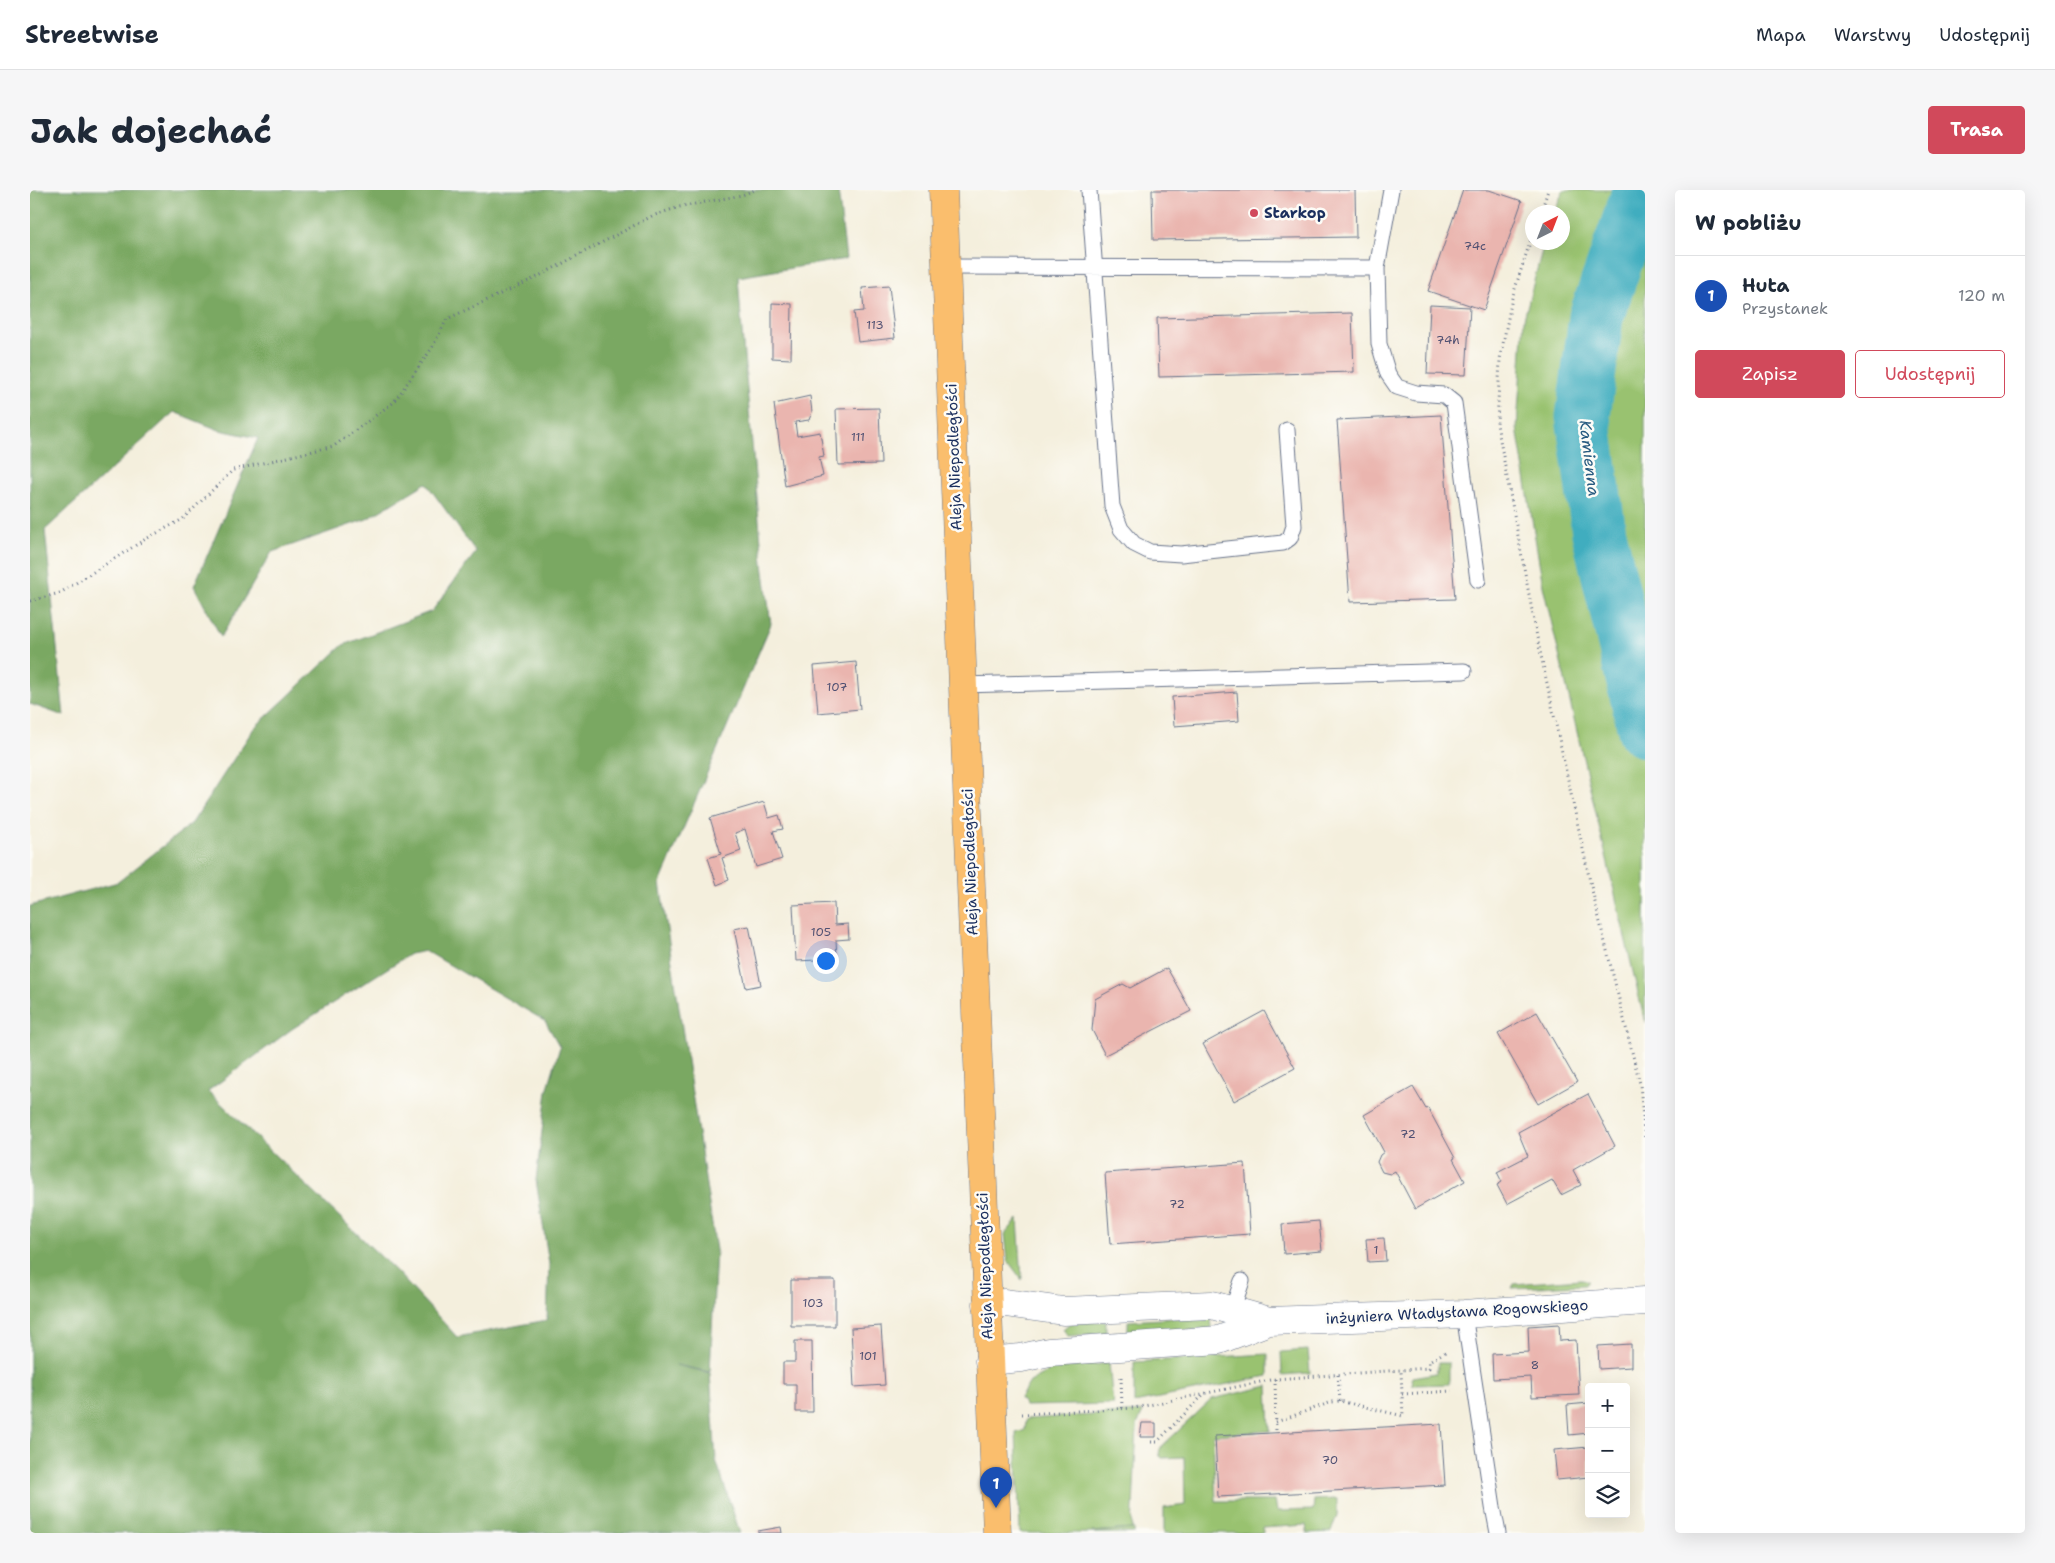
<!DOCTYPE html>
<html lang="pl">
<head>
<meta charset="utf-8">
<style>
  body { margin:0; font-family:"Shantell Sans",sans-serif; background:#f6f6f7; color:#1f2937 }
  .controls { position:absolute; right:15px; bottom:15px; display:grid; overflow:hidden; border-radius:5px; box-shadow:0 5px 20px #0002 }
  .controls button { width:45px; height:45px; display:grid; place-items:center; padding:0; border:0; border-bottom:1px solid #e0e1e3; background:#fff; color:#1f2937; font:25px sans-serif }
  .compass { position:absolute; left:1495px; top:15px; width:45px; height:45px; border-radius:50%; background:#fff; box-shadow:0 5px 20px #0002; rotate:42deg }
  .you { position:absolute; left:795px; top:770px; width:18px; height:18px; margin:-12px; border:4px solid #fff; border-radius:50%; background:#1a73e8; box-shadow:0 0 0 8px #1a73e833 }
  .badge { display:grid; place-items:center; width:32px; height:32px; border-radius:50%; background:#d1495b; color:#fff; font-size:16px; font-weight:700 }
  .pin { position:absolute; translate:-50% -41px; filter:drop-shadow(0 1px 2px #0008) }
  .pin::after { content:''; position:absolute; top:26px; width:18px; height:15px; background:inherit; clip-path:polygon(0 0,100% 0,50% 100%) }
  .list { margin:0; padding:0; list-style:none }
  h2 { display:flex; justify-content:space-between; align-items:center; height:65px; margin:0; padding:0 20px; font-size:21px }
  h2 small { font-size:16px; font-weight:400; color:#747a83 }
  .list li { display:grid; grid-template-columns:32px 1fr auto; gap:15px; align-items:center; box-sizing:border-box; height:80px; padding:0 20px; border-top:1px solid #e0e1e3 }
  .list b { display:block; font-size:19px; white-space:nowrap }
  .list p { margin:0; font-size:16px; white-space:nowrap; color:#747a83 }
  .list em { font-size:16px; font-style:normal; color:#747a83 }
  .actions { display:flex; gap:10px; padding:15px 20px }
  .actions a { flex:1; padding:11px 0; border:1px solid #d1495b; border-radius:5px; text-align:center; font-size:18px; color:#d1495b }
  .actions .main { background:#d1495b; color:#fff }
  .icon { flex:none; width:28px; height:28px; fill:none; stroke:currentColor; stroke-width:2; stroke-linecap:round; stroke-linejoin:round }
  .map { position:relative; flex:none; width:1615px; height:1343px; overflow:hidden; border-radius:5px }
  header { display:flex; align-items:center; gap:30px; box-sizing:border-box; height:70px; padding:0 25px; background:#fff; border-bottom:1px solid #e0e1e3 }
  header strong { font-size:24px }
  nav { display:flex; gap:28px; margin-inline-start:auto; font-size:18px }
  .intro { display:flex; align-items:center; justify-content:space-between; box-sizing:border-box; height:120px; padding:0 30px }
  h1 { margin:0; font-size:35px }
  .button { padding:12px 22px; border-radius:5px; background:#d1495b; color:#fff; font-size:18px; font-weight:700 }
  main { display:flex; gap:30px; padding:0 30px }
  aside { flex:1; background:#fff; border-radius:5px; box-shadow:0 5px 20px #0002 }
  .map>svg:first-child { display:block }
  .green { fill:#99c26f; stroke:#5a7866 }
  .forest { fill:#7aa862; stroke:#4a6c60; fill-rule:evenodd }
  .lines { fill:none; stroke-linecap:round; stroke-linejoin:round }
  .river { stroke:#40adbf; stroke-width:55 }
  .building { fill:#eab5af }
  .service-casing { stroke:#67728a; stroke-width:17 }
  .minor-casing { stroke:#67728a; stroke-width:29 }
  .primary-casing { stroke:#67728a; stroke-width:29 }
  .path { stroke:#67728a; stroke-width:3; stroke-dasharray:1 4; stroke-linecap:butt }
  .service { stroke:#fff; stroke-width:15 }
  .minor { stroke:#fff; stroke-width:28 }
  .primary { stroke:#fabe6d; stroke-width:28 }
  .poi-dot { fill:#d1495b; stroke:#fdfcf7; stroke-width:2 }
  .labels { text-anchor:middle; stroke-width:5; stroke-linejoin:round; paint-order:stroke }
  .number-label { font-size:12px; fill:#4f5072 }
  .poi-label { font-size:15px; font-weight:bold; fill:#1b2f5e; stroke:#fdfcf7; text-anchor:start }
  .street-label { font-size:15px; fill:#1b2f5e; stroke:#fdfcf7 }
  .water-label { font-size:16px; font-style:italic; fill:#285b80; stroke:#fdfcf7 }
</style>
</head>
<body>
<header>
<strong>Streetwise</strong>
<nav><a>Mapa</a><a>Warstwy</a><a>Udostępnij</a></nav>
</header>
<div class="intro"><h1>Jak dojechać</h1><a class="button">Trasa</a></div>
<main>
<div class="map">
<svg width="1615" height="1343" viewBox="0 0 1615 1343">
  <rect width="100%" height="100%" fill="#fdfcf7"/>
  <filter id="ink" filterUnits="userSpaceOnUse"><feTurbulence type="fractalNoise" baseFrequency=".02" numOctaves="2"/><feDisplacementMap in="SourceGraphic" scale="10" xChannelSelector="R" yChannelSelector="G"/><feConvolveMatrix kernelMatrix="1 2 1 2 8 2 1 2 1" color-interpolation-filters="sRGB"/></filter>
  <filter id="wash" filterUnits="userSpaceOnUse"><feTurbulence type="fractalNoise" baseFrequency=".0096" numOctaves="4" result="noise"/><feDisplacementMap in="SourceGraphic" scale="20" xChannelSelector="R" yChannelSelector="G"/><feGaussianBlur stdDeviation="1.12" result="paint"/><feColorMatrix in="noise" values="0 0 0 0 0 0 0 0 0 0 0 0 0 0 0 0 0 1.4 0 .05"/><feComposite in="paint" operator="in"/></filter>
  <g filter="url(#wash)">
    <rect width="100%" height="100%" fill="#f4efdd"/>
    <!-- green -->
    <path class="green" d="M1533 0H1615V833L1513 396 1487 238 1494 129 1514 53 1532 52V22H1525Z
      M988 1029 992 1090 978 1071 975 1044Z
      M1551 1089 1558 1091 1555 1095 1482 1098 1484 1094Z
      M1181 1126 1182 1139 1098 1144V1131Z
      M1076 1131V1143L1038 1146 1033 1139 1040 1133Z
      M1278 1160 1280 1183 1252 1185 1251 1162Z
      M1238 1164V1186L1104 1213V1172Z
      M1079 1173 1083 1214 995 1216 990 1208 1000 1192 1023 1179Z
      M1409 1173H1419V1194L1383 1195 1382 1187 1406 1183Z
      M1238 1196 1240 1241 1183 1245 1186 1311H1245L1247 1321 1283 1320 1284 1310 1307 1309V1325L1301 1342 1277 1343 1276 1335 1233 1338V1343H1134V1318L1155 1315 1154 1267 1132 1268 1129 1265 1130 1258 1182 1209Z
      M1113 1222 1107 1235 1102 1339 1062 1342 1104 1339V1343H990L986 1243 995 1240 996 1229Z"/>
    <!-- forest -->
    <path class="forest" d="M0 0H808L816 69 708 87 713 154 733 374 741 434 630 693 686 1060 680 1182 646 1175 680 1183 686 1270 710 1343H0V716L88 692 162 633 224 538 313 455 402 421 446 362 396 293 337 329 242 362 191 447 164 396 228 248 189 240 144 222 15 340 34 526 0 514ZM396 761 515 831 530 857 517 901 506 990 519 1074 517 1130 427 1147 365 1080 178 901 262 839 380 764Z"/>
    <g class="lines">
      <!-- river -->
      <path class="river" d="M1610 0 1566 127 1553 227 1569 343 1615 540"/>
    </g>
    <g id="blocks">
      <!-- building -->
      <path class="building" d="M1122 0H1325L1326 47 1123 50Z
        M1433 0H1459L1492 11 1454 120 1398 101Z
        M859 96 865 148 828 152 824 122 834 121 832 98Z
        M742 113 762 114 761 169 742 168Z
        M1400 115 1440 117 1436 185 1397 184Z
        M1322 123 1324 182 1129 187 1127 128Z
        M780 206 782 222 779 230 765 232 767 246 790 242 794 266 789 267 793 286 755 296 744 214Z
        M849 218 851 274 808 275 806 219Z
        M1411 225 1425 409 1320 412 1307 230Z
        M826 472 830 519 788 523 784 476Z
        M1207 502 1209 531 1144 536 1142 507Z
        M734 612 739 628 749 625 753 639 743 641 752 669 726 677 715 639 705 643 711 661 692 668 699 690 687 695 678 668 691 664 680 628Z
        M804 713 805 735 818 734 819 749 806 750 807 769 766 771 763 715Z
        M719 736 731 795 716 798 704 739Z
        M1137 778 1161 821 1075 865 1062 840 1065 809 1093 794 1100 798Z
        M1234 821 1265 878 1204 911 1173 854Z
        M1507 822 1547 892 1508 914 1468 844Z
        M1383 897 1396 919 1398 918 1425 968 1423 969 1435 991 1385 1019 1365 981 1360 984 1352 982 1347 972 1350 965 1354 962 1334 925Z
        M1558 904 1585 956 1543 980 1551 995 1531 1005 1522 990 1477 1014 1467 995 1472 992 1467 982 1498 966 1488 942Z
        M1215 973 1220 1044 1080 1054 1075 983Z
        M1289 1031 1292 1061 1254 1064 1252 1034Z
        M1354 1048 1356 1071 1338 1072 1336 1049Z
        M761 1090H805V1136H761Z
        M1529 1134 1530 1151 1546 1150 1549 1205 1502 1207 1501 1187 1463 1189 1462 1164 1499 1162 1498 1136Z
        M851 1136 855 1195 824 1197 821 1138Z
        M765 1151H782L783 1222H766V1194H753V1172H765Z
        M1601 1154V1177L1569 1179 1568 1156Z
        M1559 1213V1243L1539 1245 1537 1215Z
        M1112 1233H1126V1247H1110Z
        M1411 1234 1415 1295 1188 1307 1185 1246Z
        M1559 1257V1287L1527 1290 1524 1260Z
        M751 1337 752 1343H728V1341Z"/>
    </g>
  </g>
  <g filter="url(#ink)">
    <use href="#blocks" fill-opacity="0" stroke="#67728a" stroke-width="1"/>
    <g class="lines">
      <!-- service casing -->
      <g class="service-casing">
        <path id="service" d="M1059 0 1082 316 1091 339 1104 354 1120 362 1151 364 1253 353 1260 348 1264 336 1257 240
          M1361 0 1347 78 1349 154 1358 184 1367 197 1386 203 1414 205 1424 213 1448 390
          M917 77 1347 78
          M933 495 1434 481
          M1434 1124 1463 1317 1468 1343
          M1200 1126 1212 1091"/>
      </g>
      <!-- minor casing -->
      <g class="minor-casing">
        <path id="minor" d="M957 1114 975 1113 1033 1121 1182 1115 1239 1131
          M959 1171 991 1168 1019 1162 1189 1150 1239 1131 1434 1124 1615 1111"/>
      </g>
      <!-- primary casing -->
      <g class="primary-casing">
        <path id="primary" d="M913 0 967 1343"/>
      </g>
      <!-- path -->
      <path class="path" d="M1511 22 1518 0
        M1502 46 1482 108 1470 169 1467 234 1507 447 1561 696 1610 894 1615 950
        M0 411 30 403 114 350 153 329 203 280 304 256 364 212 402 158 417 129 507 87 622 26 649 17 712 5 725 0
        M1308 1185 1310 1211
        M1091 1187 1092 1218
        M1245 1189 1246 1243
        M1372 1204 1422 1201
        M992 1224 1104 1218 1245 1189 1399 1178V1171L1417 1161
        M1246 1232 1302 1212 1310 1211 1373 1226 1371 1181
        M1116 1252H1127L1174 1204"/>
      <!-- service -->
      <use href="#service" class="service"/>
      <!-- minor -->
      <use href="#minor" class="minor"/>
      <!-- primary -->
      <use href="#primary" class="primary"/>
    </g>
  </g>
  <!-- markers -->
  <circle class="poi-dot" cx="1224" cy="23" r="5"/>
  <g class="labels">
    <!-- number labels -->
    <g class="number-label">
      <text x="1445" y="60">74c</text>
      <text x="845" y="139">113</text>
      <text x="1418" y="154">74h</text>
      <text x="828" y="251">111</text>
      <text x="807" y="501">107</text>
      <text x="791" y="746">105</text>
      <text x="1378" y="948">72</text>
      <text x="1147" y="1018">72</text>
      <text x="1346" y="1064">1</text>
      <text x="783" y="1117">103</text>
      <text x="838" y="1170">101</text>
      <text x="1505" y="1179">8</text>
      <text x="1300" y="1274">70</text>
    </g>
    <!-- poi labels -->
    <g class="poi-label">
      <text x="1234" y="28">Starkop</text>
    </g>
    <!-- street labels -->
    <g class="street-label">
      <text transform="translate(924 267) rotate(-92)" y="5">Aleja Niepodległości</text>
      <text transform="translate(940 672) rotate(-92)" y="5">Aleja Niepodległości</text>
      <text transform="translate(955 1076) rotate(-92)" y="5">Aleja Niepodległości</text>
      <text transform="translate(1427 1122) rotate(-3)" y="5">inżyniera Władysława Rogowskiego</text>
    </g>
    <!-- water labels -->
    <g class="water-label">
      <text transform="translate(1560 268) rotate(83)" y="6">Kamienna</text>
    </g>
  </g>
</svg>
<div class="controls">
<button>+</button>
<button>−</button>
<button><svg class="icon" aria-label="layers" viewBox="0 0 24 24"><path d="M12 4l9 5-9 5-9-5zM3 14l9 5 9-5"/></svg></button>
</div>
<svg class="compass" viewBox="-18 -18 36 36"><path d="M0-13l5 13h-10z" fill="#e53935"/><path d="M0 13l5-13h-10z" fill="#747a83"/></svg>
<div class="you"></div>
<div class="pin badge" style="left:966px;top:1318px;background:#1a4fb4">1</div>
</div>
<aside>
<h2>W pobliżu<small></small></h2>
<ul class="list">
<li><span class="badge" style="background:#1a4fb4">1</span><div><b>Huta</b><p>Przystanek</p></div><em>120 m</em></li>
</ul>
<div class="actions"><a class="main">Zapisz</a><a>Udostępnij</a></div>
</aside>
</main>
</body>
</html>
